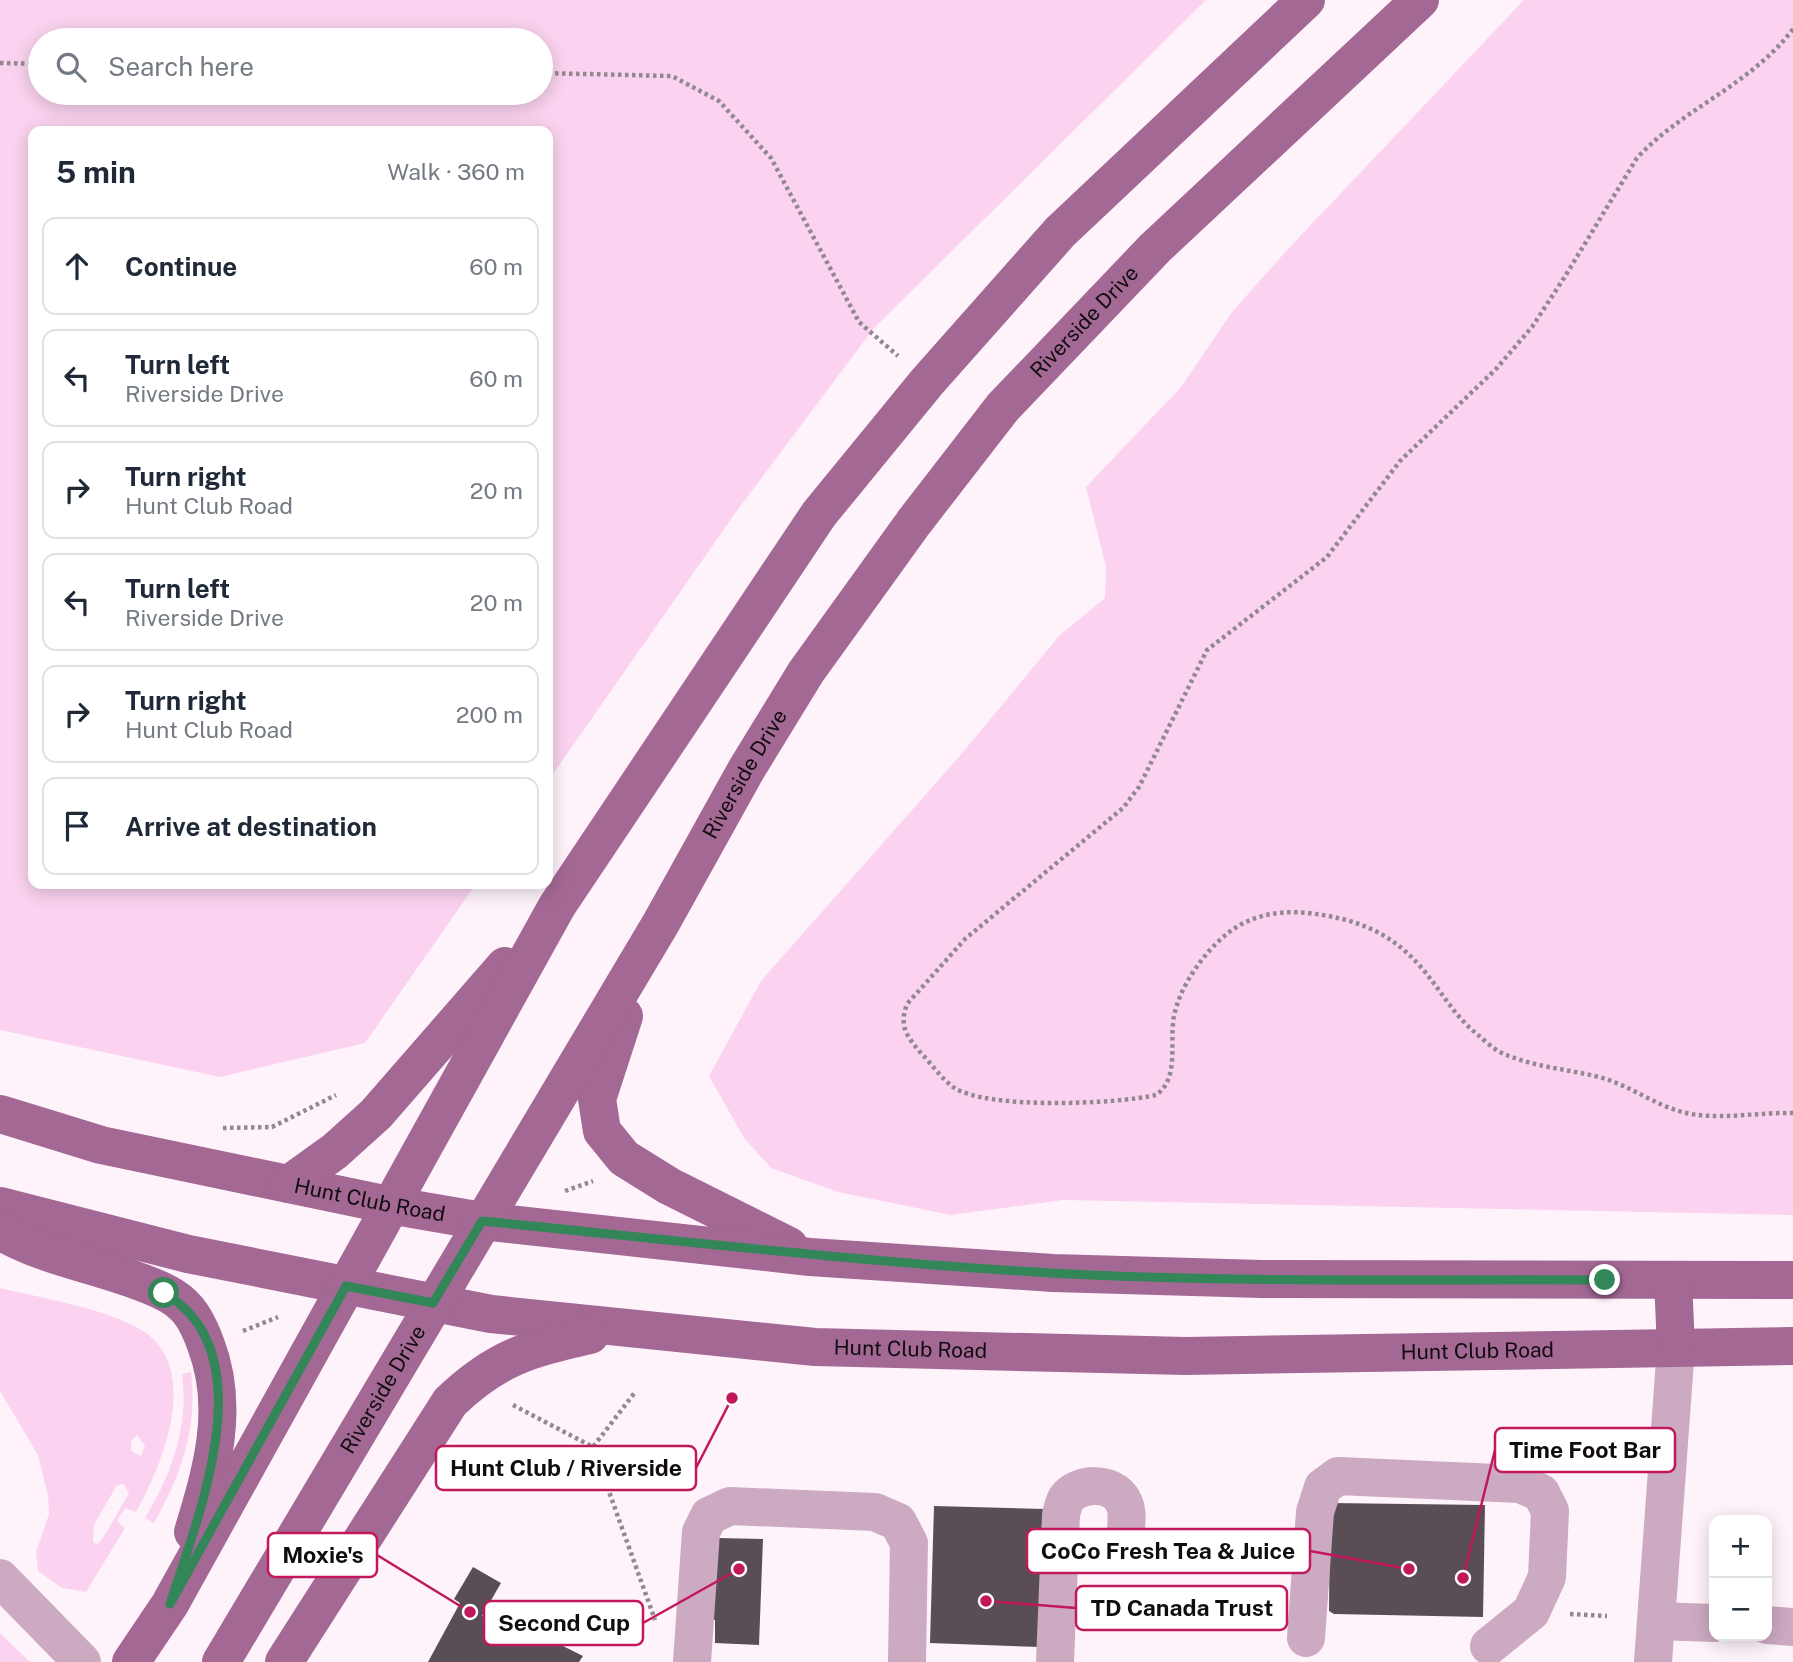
<!DOCTYPE html>
<html lang="en">
<head>
<meta charset="utf-8">
<style>
  body { margin:0; font-family:"Public Sans",sans-serif; background:#f6f6f7; color:#1f2937 }
  .controls { position:absolute; right:21px; bottom:21px; display:grid; overflow:hidden; border-radius:14px; box-shadow:0 4px 18px #0003 }
  .controls button { width:63px; height:63px; display:grid; place-items:center; padding:0; border:0; border-bottom:2px solid #e0e1e3; background:#fff; color:#1f2937; font:35px sans-serif }
  .stop { position:absolute; width:21px; height:21px; margin:-16px; border:5px solid #328658; border-radius:50%; background:#fff }
  .stop.end { background:#328658; border-color:#fff; box-shadow:0 2px 7px #0008 }
  .list { margin:0; padding:0; list-style:none }
  h2 { display:flex; justify-content:space-between; align-items:center; height:91px; margin:0; padding:0 28px; font-size:30px }
  h2 small { font-size:23px; font-weight:400; color:#747a83 }
  .list li { display:grid; grid-template-columns:46px 1fr auto; gap:21px; align-items:center; box-sizing:border-box; height:98px; margin:0 14px 14px; padding:0 14px; border:2px solid #e0e1e3; border-radius:14px }
  .list b { display:block; font-size:26px; white-space:nowrap }
  .list p { margin:0; font-size:23px; white-space:nowrap; color:#747a83 }
  .list em { font-size:23px; font-style:normal; color:#747a83 }
  .icon { flex:none; width:38px; height:38px; fill:none; stroke:currentColor; stroke-width:2; stroke-linecap:round; stroke-linejoin:round }
  .map { position:relative; flex:none; width:1793px; height:1662px; overflow:hidden }
  .search { position:absolute; background:#fff; box-shadow:0 4px 18px #0003; left:28px; top:28px; width:525px; height:77px; display:flex; align-items:center; gap:18px; box-sizing:border-box; padding:0 24px; border-radius:38px; color:#747a83; font-size:26px }
  .panel { position:absolute; background:#fff; box-shadow:0 4px 18px #0003; left:28px; top:126px; width:525px; height:763px; border-radius:14px }
  .map>svg:first-child { display:block }
  .green { fill:#fbd3f0; fill-rule:evenodd }
  .building { fill:#5a4e56 }
  .lines { fill:none; stroke-linecap:round; stroke-linejoin:round }
  .path { stroke:#91898f; stroke-width:4.5; stroke-dasharray:3.5 3.5; stroke-linecap:butt }
  .minor { stroke:#ccaac2; stroke-width:38 }
  .major { stroke:#a46895; stroke-width:38 }
  .route { stroke:#328658; stroke-width:9 }
  .labels { text-anchor:middle; stroke-width:7; stroke-linejoin:round; paint-order:stroke }
  .street-label { font-size:21px; fill:#100c0f; stroke:#fff }
  .leader { fill:none; stroke:#c2185b; stroke-width:2.5 }
  .callout-dot { fill:#c2185b; stroke:#fff; stroke-width:2.5 }
  .callout { fill:#fff; stroke:#c2185b; stroke-width:2.5 }
  .callout-label { font-size:23px; text-anchor:middle; font-weight:bold; fill:#100c0f }
</style>
</head>
<body>
<div class="map">
<svg width="1793" height="1662" viewBox="0 0 1793 1662">
  <rect width="100%" height="100%" fill="#fef3fb"/>
  <!-- green -->
  <path class="green" d="M0 0H1206L874 328 736 512 548 781V131H33V884H476L365 1043 220 1077 0 1030ZM40 40H541V93H40Z
    M1524 0H1793V1215L1063 1200 951 1215 838 1192 771 1168 744 1138 709 1076 761 981 958 758 1060 635 1105 598 1106 567 1086 487 1181 387 1232 312 1288 249Z
    M0 1288C41 1298 109 1309 143 1331 202 1369 162 1466 136 1512L125 1508 117 1521 125 1528 86 1592 62 1588 38 1571 36 1552 49 1514 48 1496 38 1455 0 1391ZM137 1435 145 1446 141 1456 131 1451V1441ZM124 1484 129 1494C120 1506 105 1540 96 1544L93 1542 94 1525 117 1485Z
    M191 1372C198 1428 181 1475 154 1523L145 1518C172 1474 189 1425 182 1374Z
    M0 1633 30 1662H0Z"/>
  <!-- building -->
  <path class="building" d="M1330 1503 1485 1505 1483 1617 1334 1614 1329 1611Z
    M934 1506 1045 1509 1040 1647 930 1643Z
    M718 1538 763 1539 759 1645 715 1643V1620H709Z
    M473 1567 501 1583 482 1616 507 1631 521 1607 570 1634 563 1646 583 1656 579 1662H428L460 1603 454 1599Z"/>
  <g class="lines">
    <!-- path -->
    <path class="path" d="M1793 29C1751 85 1683 108 1637 158L1564 278 1532 327 1496 369 1400 461 1327 557 1207 650 1139 787 1123 808 965 939 907 1004C899 1026 906 1035 920 1052 931 1063 941 1078 953 1087 985 1110 1117 1104 1156 1095 1180 1078 1169 1043 1174 1016 1180 986 1204 952 1228 933 1251 915 1279 910 1308 913 1353 918 1389 931 1419 965 1440 988 1452 1014 1477 1034 1484 1040 1493 1049 1502 1053 1533 1067 1567 1069 1599 1077 1629 1085 1653 1104 1682 1112 1716 1121 1758 1112 1793 1113
      M0 63 40 64
      M541 73 672 76 719 101 771 158 859 322 898 356
      M223 1128 272 1127 336 1095
      M565 1191 593 1181
      M243 1331 278 1317
      M513 1405 593 1447 636 1391
      M593 1447 655 1620
      M1570 1614 1607 1616"/>
    <!-- minor -->
    <path class="minor" d="M0 1578 82 1662
      M1656 1621 1714 1623
      M1767 1625 1793 1627
      M1306 1638 1315 1512 1323 1487 1338 1476 1520 1484 1541 1493 1550 1511 1547 1577 1531 1612 1489 1646
      M692 1662 701 1532 709 1516 730 1506 875 1512 898 1522 909 1543 907 1662
      M1055 1662 1061 1515C1062 1510 1064 1503 1066 1499 1078 1482 1113 1481 1123 1501 1129 1511 1126 1527 1125 1539
      M1653 1662 1676 1347"/>
    <!-- major -->
    <g class="major">
      <path d="M624 1016 597 1099 602 1131 624 1158 669 1186 789 1246"/>
      <path id="s1" d="M0 1114 101 1145 389 1205 482 1221 810 1257 1053 1273 1262 1279 1793 1280"/>
      <path d="M289 1184 335 1151 376 1114 505 966"/>
      <path id="s2" d="M0 1206 188 1254 491 1314 815 1347 1186 1356 1793 1346"/>
      <path d="M0 1231C43 1256 89 1263 135 1280 149 1285 171 1293 182 1304 194 1314 201 1331 206 1345 230 1408 212 1470 193 1532"/>
      <path d="M1673 1280 1676 1347"/>
      <path d="M131 1662 170 1604 557 906 819 514 927 382 1060 232 1306 0"/>
      <path id="s3" d="M221 1662 661 923 746 770 806 672 914 522 1003 407 1155 248 1420 0"/>
      <path d="M284 1662 450 1402C497 1357 529 1349 590 1335"/>
    </g>
  </g>
  <g class="lines">
    <!-- route -->
    <path class="route" d="M164 1293C267 1352 197 1519 170 1604L346 1286 433 1303 482 1221C671 1240 860 1262 1051 1273 1235 1283 1421 1279 1605 1280"/>
  </g>
  <g class="labels">
    <!-- street labels -->
    <g class="street-label">
      <text dy="7" stroke="none"><textPath href="#s3" startOffset="1598">Riverside Drive</textPath></text>
      <text dy="7" stroke="none"><textPath href="#s3" startOffset="1031">Riverside Drive</textPath></text>
      <text dy="7" stroke="none"><textPath href="#s1" startOffset="380">Hunt Club Road</textPath></text>
      <text dy="7" stroke="none"><textPath href="#s2" startOffset="924">Hunt Club Road</textPath></text>
      <text dy="7" stroke="none"><textPath href="#s2" startOffset="1491">Hunt Club Road</textPath></text>
      <text dy="7" stroke="none"><textPath href="#s3" startOffset="317">Riverside Drive</textPath></text>
    </g>
  </g>
  <!-- callouts -->
  <path class="leader" d="M1463 1578L1495 1450M732 1398L696 1468M1409 1569L1310 1551M470 1612L377 1555M986 1601L1076 1608M739 1569L643 1623"/>
  <g class="callout-dot">
    <circle cx="1463" cy="1578" r="7"/>
    <circle cx="732" cy="1398" r="7"/>
    <circle cx="1409" cy="1569" r="7"/>
    <circle cx="470" cy="1612" r="7"/>
    <circle cx="986" cy="1601" r="7"/>
    <circle cx="739" cy="1569" r="7"/>
  </g>
  <g class="callout">
    <rect x="1495" y="1428" width="180" height="44" rx="7"/>
    <rect x="436" y="1446" width="260" height="44" rx="7"/>
    <rect x="1027" y="1529" width="283" height="44" rx="7"/>
    <rect x="268" y="1533" width="109" height="44" rx="7"/>
    <rect x="1076" y="1586" width="211" height="44" rx="7"/>
    <rect x="484" y="1601" width="159" height="44" rx="7"/>
  </g>
  <g class="callout-label">
    <text x="1585" y="1458">Time Foot Bar</text>
    <text x="566" y="1476">Hunt Club / Riverside</text>
    <text x="1168" y="1559">CoCo Fresh Tea &amp; Juice</text>
    <text x="323" y="1563">Moxie's</text>
    <text x="1182" y="1616">TD Canada Trust</text>
    <text x="564" y="1631">Second Cup</text>
  </g>
</svg>
<div class="controls">
<button>+</button>
<button>−</button>
</div>
<div class="stop" style="left:164px;top:1293px"></div>
<div class="stop end" style="left:1605px;top:1280px"></div>
<div class="search"><svg class="icon" aria-label="search" viewBox="0 0 24 24"><circle cx="10" cy="10" r="6"/><path d="M15 15l6 6"/></svg>Search here</div>
<section class="panel">
<h2>5 min<small>Walk · 360 m</small></h2>
<ul class="list">
<li><svg class="icon" aria-label="ahead" viewBox="0 0 24 24"><path d="M12 20V5M6 11l6-6 6 6"/></svg><div><b>Continue</b></div><em>60 m</em></li>
<li><svg class="icon" aria-label="left" viewBox="0 0 24 24"><path d="M17 20v-9H6M10 6l-5 5 5 5"/></svg><div><b>Turn left</b><p>Riverside Drive</p></div><em>60 m</em></li>
<li><svg class="icon" aria-label="right" viewBox="0 0 24 24"><path d="M7 20v-9h11M14 6l5 5-5 5"/></svg><div><b>Turn right</b><p>Hunt Club Road</p></div><em>20 m</em></li>
<li><svg class="icon" aria-label="left" viewBox="0 0 24 24"><path d="M17 20v-9H6M10 6l-5 5 5 5"/></svg><div><b>Turn left</b><p>Riverside Drive</p></div><em>20 m</em></li>
<li><svg class="icon" aria-label="right" viewBox="0 0 24 24"><path d="M7 20v-9h11M14 6l5 5-5 5"/></svg><div><b>Turn right</b><p>Hunt Club Road</p></div><em>200 m</em></li>
<li><svg class="icon" aria-label="arrive" viewBox="0 0 24 24"><path d="M6 21V4h12l-3 4 3 4H6"/></svg><div><b>Arrive at destination</b></div></li>
</ul>
</section>
</div>
</body>
</html>
